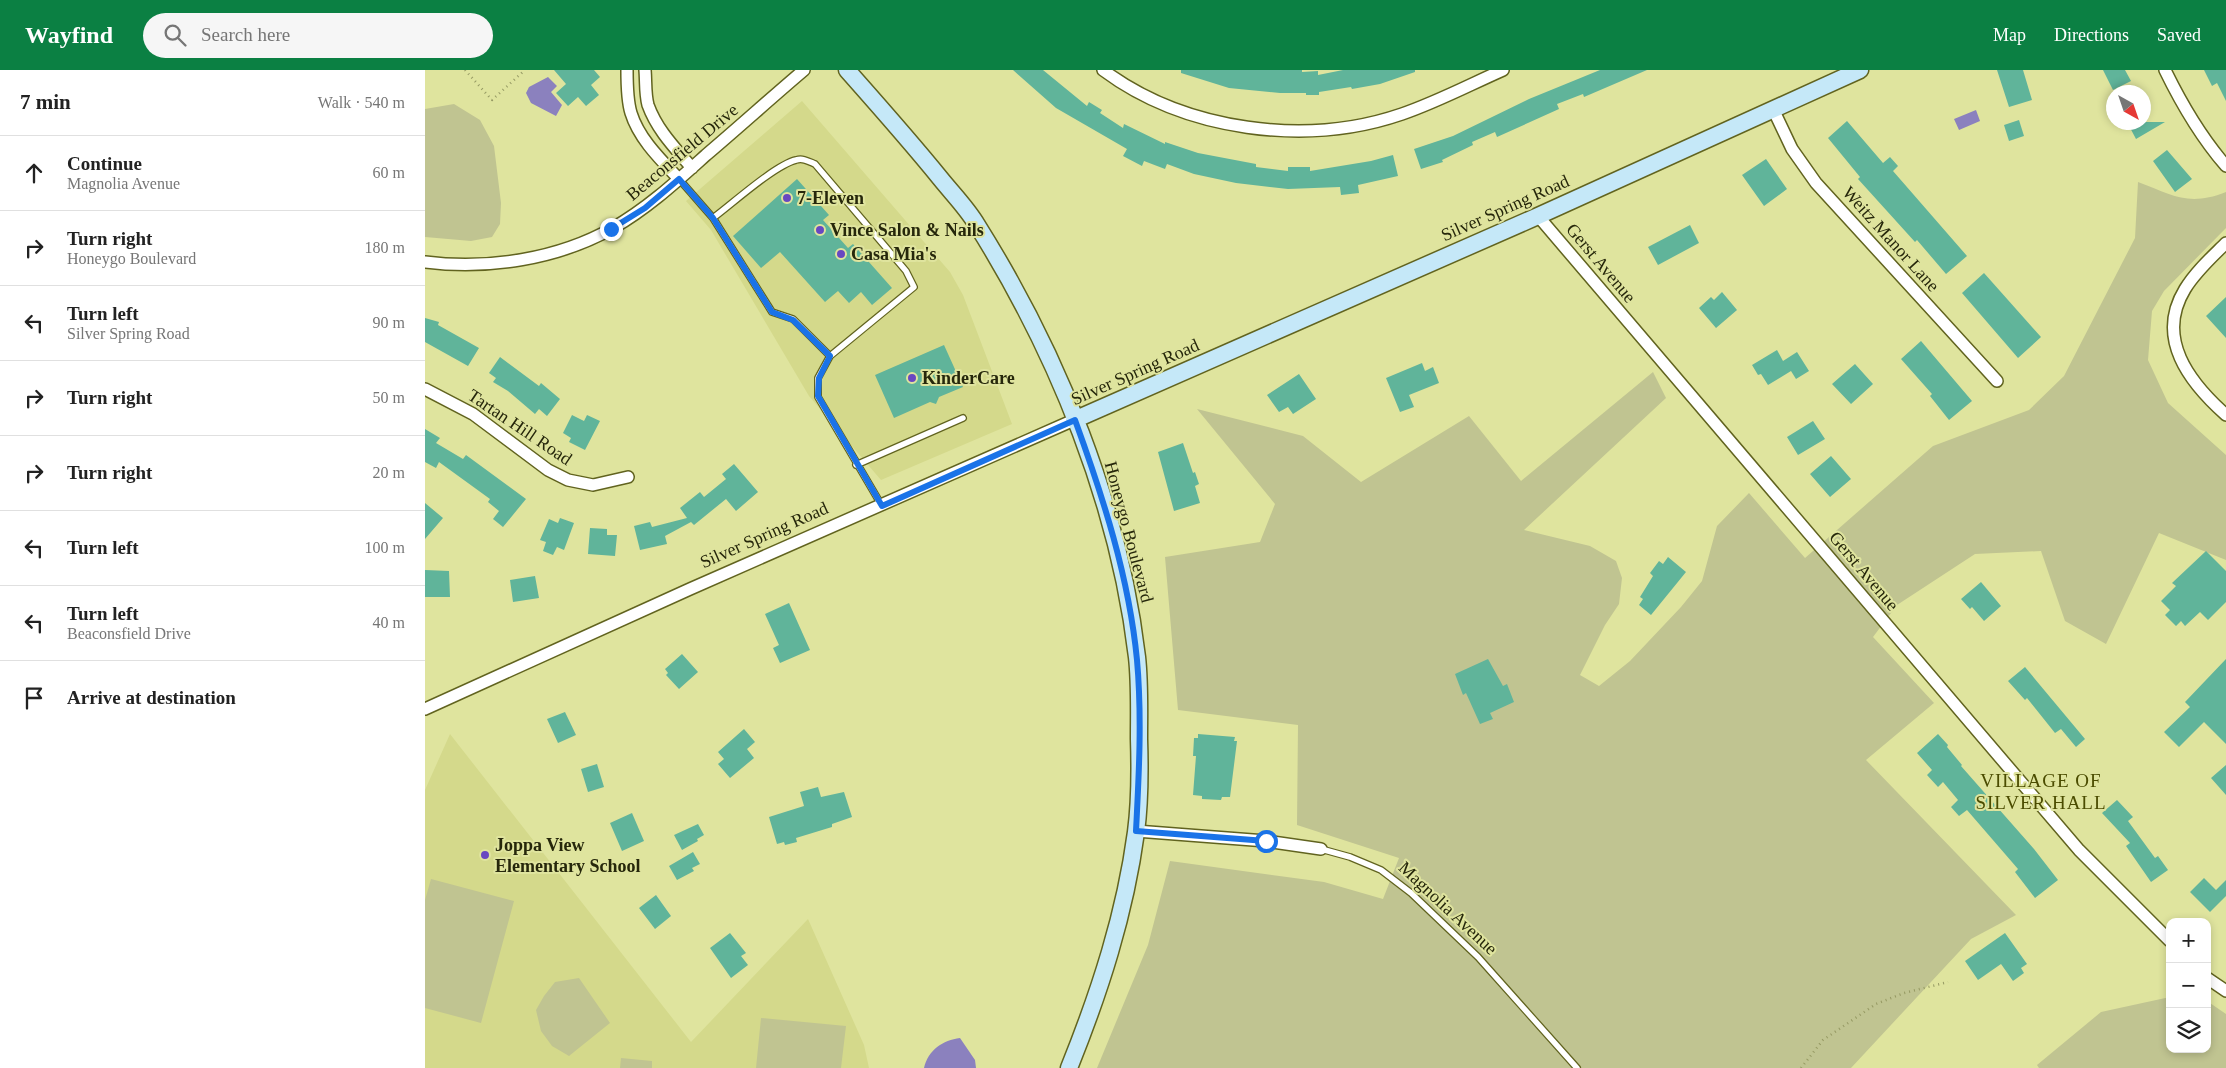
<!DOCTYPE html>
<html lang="en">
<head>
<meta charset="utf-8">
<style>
  body { margin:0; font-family:"Times New Roman",serif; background:#f6f6f6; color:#222 }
  .controls { position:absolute; right:15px; bottom:15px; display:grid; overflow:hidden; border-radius:10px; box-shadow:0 2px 8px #0003 }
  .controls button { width:45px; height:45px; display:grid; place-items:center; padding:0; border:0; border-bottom:1px solid #e0e0e0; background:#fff; color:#222; font:25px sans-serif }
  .compass { position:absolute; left:1681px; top:15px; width:45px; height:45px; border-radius:50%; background:#fff; box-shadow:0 2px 8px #0003; rotate:140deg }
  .stop { position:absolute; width:15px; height:15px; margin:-11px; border:4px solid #1a73e8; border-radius:50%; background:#fff }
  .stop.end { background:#1a73e8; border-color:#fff; box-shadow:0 1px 5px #0008 }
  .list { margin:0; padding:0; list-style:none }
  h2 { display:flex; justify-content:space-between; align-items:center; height:65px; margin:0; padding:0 20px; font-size:21px }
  h2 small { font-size:16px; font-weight:400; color:#767676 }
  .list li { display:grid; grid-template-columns:32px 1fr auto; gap:15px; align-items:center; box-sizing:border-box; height:75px; padding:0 20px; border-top:1px solid #e0e0e0 }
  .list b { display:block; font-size:19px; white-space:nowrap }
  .list p { margin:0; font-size:16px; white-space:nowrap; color:#767676 }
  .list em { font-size:16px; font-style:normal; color:#767676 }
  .icon { flex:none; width:28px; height:28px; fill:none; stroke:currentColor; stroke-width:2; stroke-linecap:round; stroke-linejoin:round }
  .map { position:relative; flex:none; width:1801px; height:998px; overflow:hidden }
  header { display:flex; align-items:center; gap:30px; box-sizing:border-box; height:70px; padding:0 25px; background:#0b8043; color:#fff }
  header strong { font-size:24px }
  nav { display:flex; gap:28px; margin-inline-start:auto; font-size:18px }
  .search { width:350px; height:45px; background:#f6f6f6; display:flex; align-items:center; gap:12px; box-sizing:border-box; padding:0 18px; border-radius:28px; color:#767676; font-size:19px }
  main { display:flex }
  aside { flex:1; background:#fff }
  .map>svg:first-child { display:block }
  .built { fill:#d4d98b }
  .green { fill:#c0c491 }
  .water { fill:#8b81be }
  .building { fill:#60b49a }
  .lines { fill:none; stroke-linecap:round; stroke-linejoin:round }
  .lane-casing { stroke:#61631f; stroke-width:8 }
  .street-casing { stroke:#61631f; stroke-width:14 }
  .secondary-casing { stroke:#61631f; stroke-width:19 }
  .path { stroke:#959963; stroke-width:2.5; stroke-dasharray:1 4; stroke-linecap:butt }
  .lane { stroke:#fff; stroke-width:5.5 }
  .street { stroke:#fff; stroke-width:11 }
  .secondary { stroke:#c5e8f8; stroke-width:16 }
  .route { stroke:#1a73e8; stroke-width:6 }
  .poi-dot { fill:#6948c1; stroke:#dfe49e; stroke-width:2 }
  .labels { text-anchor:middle; stroke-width:4; stroke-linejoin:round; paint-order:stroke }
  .street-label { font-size:18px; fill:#26270b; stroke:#dfe49e }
  .poi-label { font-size:18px; font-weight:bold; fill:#26270b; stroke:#dfe49e; text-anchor:start }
  .neighbourhood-label { font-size:19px; letter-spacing:1px; fill:#4b4c00; stroke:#dfe49e }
</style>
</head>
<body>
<header>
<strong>Wayfind</strong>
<div class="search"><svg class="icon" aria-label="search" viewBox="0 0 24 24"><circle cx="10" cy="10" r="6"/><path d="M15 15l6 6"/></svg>Search here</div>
<nav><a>Map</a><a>Directions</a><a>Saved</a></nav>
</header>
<main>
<aside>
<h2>7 min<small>Walk · 540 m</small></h2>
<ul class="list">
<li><svg class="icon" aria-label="ahead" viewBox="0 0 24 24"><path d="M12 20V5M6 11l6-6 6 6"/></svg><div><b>Continue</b><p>Magnolia Avenue</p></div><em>60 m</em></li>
<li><svg class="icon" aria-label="right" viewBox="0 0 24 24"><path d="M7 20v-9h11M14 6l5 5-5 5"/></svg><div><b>Turn right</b><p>Honeygo Boulevard</p></div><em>180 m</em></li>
<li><svg class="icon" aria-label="left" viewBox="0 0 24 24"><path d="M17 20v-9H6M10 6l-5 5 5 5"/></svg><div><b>Turn left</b><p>Silver Spring Road</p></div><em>90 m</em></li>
<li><svg class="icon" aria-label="right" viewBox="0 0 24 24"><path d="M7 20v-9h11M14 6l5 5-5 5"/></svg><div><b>Turn right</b></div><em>50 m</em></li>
<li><svg class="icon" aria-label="right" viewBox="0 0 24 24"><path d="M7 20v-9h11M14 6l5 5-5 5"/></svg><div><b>Turn right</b></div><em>20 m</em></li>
<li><svg class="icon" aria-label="left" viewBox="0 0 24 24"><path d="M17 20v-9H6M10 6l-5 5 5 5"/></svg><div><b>Turn left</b></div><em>100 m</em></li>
<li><svg class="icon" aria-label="left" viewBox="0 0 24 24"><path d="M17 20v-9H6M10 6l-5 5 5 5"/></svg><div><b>Turn left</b><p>Beaconsfield Drive</p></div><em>40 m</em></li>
<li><svg class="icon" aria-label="arrive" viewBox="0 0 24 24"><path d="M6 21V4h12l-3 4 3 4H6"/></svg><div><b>Arrive at destination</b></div></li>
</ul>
</aside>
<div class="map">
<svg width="1801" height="998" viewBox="0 0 1801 998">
  <rect width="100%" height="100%" fill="#dfe49e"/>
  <!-- built -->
  <path class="built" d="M377 31 525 202 538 225 587 354 456 410 384 326 286 160 261 131Z
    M25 664 266 972 383 849 439 975 444 998H0V720Z"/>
  <!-- green -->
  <path class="green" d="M29 34 55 50 69 76 76 133 75 154 67 167 46 171 0 167V39Z
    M1713 112C1748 125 1763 137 1801 122V158L1739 221 1727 241 1723 290 1743 333 1801 385V490L1734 463 1681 574 1640 551 1616 481 1550 484 1472 535 1448 567 1509 633 1441 690 1591 845 1546 869 1426 998H672L723 875 745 791 899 812 958 829 974 788 872 755 873 655 753 640 740 487 835 472 850 434 772 339 878 366 936 412 1044 346 1096 411 1228 302 1241 328 1099 460 1165 476 1191 491 1197 508 1194 534 1180 555 1155 605 1174 616 1205 591 1256 537 1277 511 1292 456 1324 423 1380 488 1508 376 1604 340 1639 306 1710 168Z
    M6 809 89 831 56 953 0 938V830Z
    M154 908 185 953 144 986 127 976 116 961 111 940 119 926 130 912Z
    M1745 927V979H1782V931L1801 944V998H1614L1612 995 1676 942Z
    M336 948 421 956 416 998H331Z
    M196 988 227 991V998H195Z"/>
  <!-- water -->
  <path class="water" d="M123 7 132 16 126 22 137 35 131 46 106 33 101 23 104 17Z
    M1551 40 1555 51 1534 60 1529 49Z
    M535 968 550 990 551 998H499C503 980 518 970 535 968Z"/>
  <!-- building -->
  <path class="building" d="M129 0H169L175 7 166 15 174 25 161 36 153 27 143 36 131 23 141 14Z
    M588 0H618L662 36 664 32 677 40 675 43 698 58 699 54 740 74V72L773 83 831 94V97L863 101V97H885V101L946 91 968 85 973 106 933 115 934 123 916 125 915 117 863 119 811 113 769 104 742 94 740 99 719 91 717 96 698 86 702 79 631 38Z
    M756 0H877V2L893 1V5L918 0H990V2L955 14 927 19 926 17 894 22V25H881V23H855L804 18 756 3Z
    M1175 0H1222L1159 27 1158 24 1132 34 1134 39 1072 67 1070 62 1047 72 1048 75 1017 90 1018 92 996 99 989 79 1028 66 1104 29Z
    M1572 0H1598L1607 30 1584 37Z
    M1678 0H1700L1706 11 1688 20Z
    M1779 0H1801V31L1792 13 1787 16Z
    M1594 50 1599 66 1584 71 1579 55Z
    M1422 51 1458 93 1465 87 1473 96 1468 101 1542 186 1521 204 1492 170 1490 172 1433 109 1435 107 1403 68Z
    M1702 52H1740L1711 69Z
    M1742 80 1767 109 1750 122 1728 91Z
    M1341 89 1362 119 1339 136 1317 105Z
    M372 109 404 145 398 150 423 178 428 174 467 218 447 235 436 222 424 233 413 221 400 232 355 182 336 198 308 166Z
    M1265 155 1274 173 1233 195 1223 177Z
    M1559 203 1616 267 1593 288 1537 223Z
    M1297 222 1312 240 1291 258 1274 238 1286 227 1289 230Z
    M1801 227V268L1781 246Z
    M0 248 14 252 13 255 54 278 43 296 0 272Z
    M1496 271 1547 331 1524 350 1505 326 1507 324 1476 289Z
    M519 275 538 317 514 327 511 334 505 332 469 348 450 305Z
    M1352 280 1358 291 1372 282 1384 301 1371 309 1366 301 1343 315 1336 304 1333 305 1327 295Z
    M75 287 114 316 116 313 135 329 122 346 114 339 110 344 83 321 68 312 71 308 64 303Z
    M997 293 1000 301 1008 297 1014 313 984 325 989 337 975 342 961 308Z
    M1430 294 1448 314 1426 334 1407 314Z
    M874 304 891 329 868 344 863 337 854 342 842 325Z
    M147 345 159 351 162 345 175 351 160 380 144 372 146 368 138 363Z
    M1388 351 1400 369 1373 385 1362 367Z
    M0 359 15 368 11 373 38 389 41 385 101 429 78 457 68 449 74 441 63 432 65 429 14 392 11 398 0 392Z
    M758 373 768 403 770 402 774 414 770 416 775 433 749 441 733 382Z
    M1406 386 1426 409 1405 427 1385 404Z
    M309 394 333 422 311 441 301 429 269 455 266 452 240 466 242 474 215 480 209 456 225 452 227 457 262 448 255 438 275 422 279 427 301 409 297 404Z
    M0 433 18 448 0 469Z
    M135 448 149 453 139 480 132 477 128 485 118 481 121 472 115 470 124 449 133 453Z
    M165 458 182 459V465H192L190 486 163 484Z
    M1781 481 1801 501V532L1783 550 1775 542 1760 556 1756 551 1751 556 1740 545 1745 540 1736 531 1751 516 1747 513Z
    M1243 487 1261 502 1226 545 1214 535 1218 529 1215 527 1228 506 1225 503 1234 491 1238 494Z
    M0 500 24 501 25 527H0Z
    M110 506 114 528 88 532 85 510Z
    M1556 512 1576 536 1559 551 1547 537 1545 539 1536 529Z
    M364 533 385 580 355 593 348 578 354 575 340 544Z
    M257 584 273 602 254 619 241 605 243 603 240 599Z
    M1063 589 1078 616 1082 614 1089 632 1065 643 1068 649 1055 654 1041 623 1038 625 1030 604Z
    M1801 589V674L1779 652 1754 677 1739 662 1765 637 1760 632Z
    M1600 597 1660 669 1651 677 1636 659 1630 663 1602 628 1600 630 1583 611Z
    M140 642 151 665 133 673 122 649Z
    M319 659 330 672 322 679 329 688 305 708 293 694 299 689 293 682Z
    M773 664 810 667 809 671H812L805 727H797L796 730 777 729V726L768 725 771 686H768L769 668H773Z
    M1513 664 1523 675 1522 677 1537 695 1536 696 1609 779 1633 810 1610 828 1590 802 1593 799 1542 740 1534 746 1526 737 1533 730 1518 712 1513 717 1502 705 1507 700 1492 683Z
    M172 694 179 717 163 722 156 699Z
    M1801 695V725L1786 708Z
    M393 717 396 727 419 722 427 747 407 754V757L371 768 372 772 360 775 359 772 352 774 344 747 379 736 375 722Z
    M1692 730 1708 747 1703 751 1730 788 1733 786 1743 800 1726 812 1701 776 1705 773 1677 743Z
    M207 743 219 771 197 781 185 753Z
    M273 754 279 765 272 769 273 771 257 780 249 765Z
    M268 782 275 794 267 798 269 801 252 810 244 796Z
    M1779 808 1791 820 1801 810V826L1785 842 1765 822Z
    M231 825 246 846 230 859 214 838Z
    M305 863 321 883 316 886 323 895 306 908 285 878Z
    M1580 863 1602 894 1596 898 1599 903 1588 911 1576 894 1553 910 1540 891Z"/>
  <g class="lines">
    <!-- lane casing -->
    <g class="lane-casing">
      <path id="lane" d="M254 109 288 148 347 242 368 249 405 286
        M288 148C307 134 350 95 371 90 378 88 383 91 390 94L481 201 489 217 405 286 393 308V327L457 436
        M431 395 538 348
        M896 779 925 787 956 800 986 823 1053 887 1152 998"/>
    </g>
    <!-- street casing -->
    <g class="street-casing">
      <path id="street" d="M202 0C202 14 202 30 206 43 214 69 236 90 254 109
        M220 0C221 11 220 24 223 35 232 60 250 78 267 98
        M678 0C760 61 881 77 977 44 1012 32 1044 15 1078 0
        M1740 0C1757 35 1775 66 1801 96
        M1348 39 1367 79 1391 113 1572 311
        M1113 146 1654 780 1745 871
        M1801 173C1787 187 1771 201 1760 219 1730 268 1764 312 1801 345
        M0 192C63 200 133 189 188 158 223 138 252 111 281 85 314 57 346 28 379 0
        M0 319 48 344 123 400 143 410 168 415 203 407
        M0 639 265 519 649 350
        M711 761 841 771 896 779
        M1782 908 1801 921"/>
    </g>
    <!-- secondary casing -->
    <g class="secondary-casing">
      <path id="secondary" d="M422 0C453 35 485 71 515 108 527 123 542 138 552 155 633 284 694 435 712 587 715 614 714 642 714 669 715 700 715 732 711 762 700 844 675 921 644 998
        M649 350 1113 146 1435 0"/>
    </g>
    <!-- path -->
    <path class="path" d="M40 0 67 30 100 0
      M1376 998 1398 970 1451 934 1479 923 1523 912"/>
    <!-- lane -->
    <use href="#lane" class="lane"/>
    <!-- street -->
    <use href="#street" class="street"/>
    <!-- secondary -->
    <use href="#secondary" class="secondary"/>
  </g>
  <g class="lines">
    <!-- route -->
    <path class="route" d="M186 159 220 138 254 109 288 148 347 242 368 250 405 286 394 308 393 326 457 436 650 350C678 427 704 507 712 590 717 646 714 704 711 761L841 771"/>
  </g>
  <!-- markers -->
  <g class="poi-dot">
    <circle cx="362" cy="128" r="5"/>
    <circle cx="395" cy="160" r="5"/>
    <circle cx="416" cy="184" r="5"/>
    <circle cx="487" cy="308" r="5"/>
    <circle cx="60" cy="785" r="5"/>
  </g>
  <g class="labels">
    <!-- street labels -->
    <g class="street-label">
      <text transform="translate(257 82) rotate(-40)" y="6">Beaconsfield Drive</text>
      <text transform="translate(1080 138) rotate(-24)" y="6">Silver Spring Road</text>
      <text transform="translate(1466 169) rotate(48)" y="6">Weitz Manor Lane</text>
      <text transform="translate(1176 193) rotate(50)" y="6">Gerst Avenue</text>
      <text transform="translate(710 302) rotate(-24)" y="6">Silver Spring Road</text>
      <text transform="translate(95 357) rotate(34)" y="6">Tartan Hill Road</text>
      <text transform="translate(704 462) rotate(75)" y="6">Honeygo Boulevard</text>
      <text transform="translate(339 465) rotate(-24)" y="6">Silver Spring Road</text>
      <text transform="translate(1439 501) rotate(50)" y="6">Gerst Avenue</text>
      <text transform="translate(1023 838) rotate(43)" y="6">Magnolia Avenue</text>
    </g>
    <!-- poi labels -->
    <g class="poi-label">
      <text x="372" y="134">7-Eleven</text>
      <text x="405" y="166">Vince Salon &amp; Nails</text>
      <text x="426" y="190">Casa Mia's</text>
      <text x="497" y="314">KinderCare</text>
      <text x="70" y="781">Joppa View<tspan x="70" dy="21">Elementary School</tspan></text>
    </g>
    <!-- neighbourhood labels -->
    <g class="neighbourhood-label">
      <text x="1616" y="717">VILLAGE OF<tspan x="1616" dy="22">SILVER HALL</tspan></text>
    </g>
  </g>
</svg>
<div class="controls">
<button>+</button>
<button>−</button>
<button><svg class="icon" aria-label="layers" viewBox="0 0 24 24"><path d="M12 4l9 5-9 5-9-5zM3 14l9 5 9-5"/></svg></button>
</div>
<svg class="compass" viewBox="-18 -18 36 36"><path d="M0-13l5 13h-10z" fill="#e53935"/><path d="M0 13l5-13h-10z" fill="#767676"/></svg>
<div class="stop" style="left:841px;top:771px"></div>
<div class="stop end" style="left:186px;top:159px"></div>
</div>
</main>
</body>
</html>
